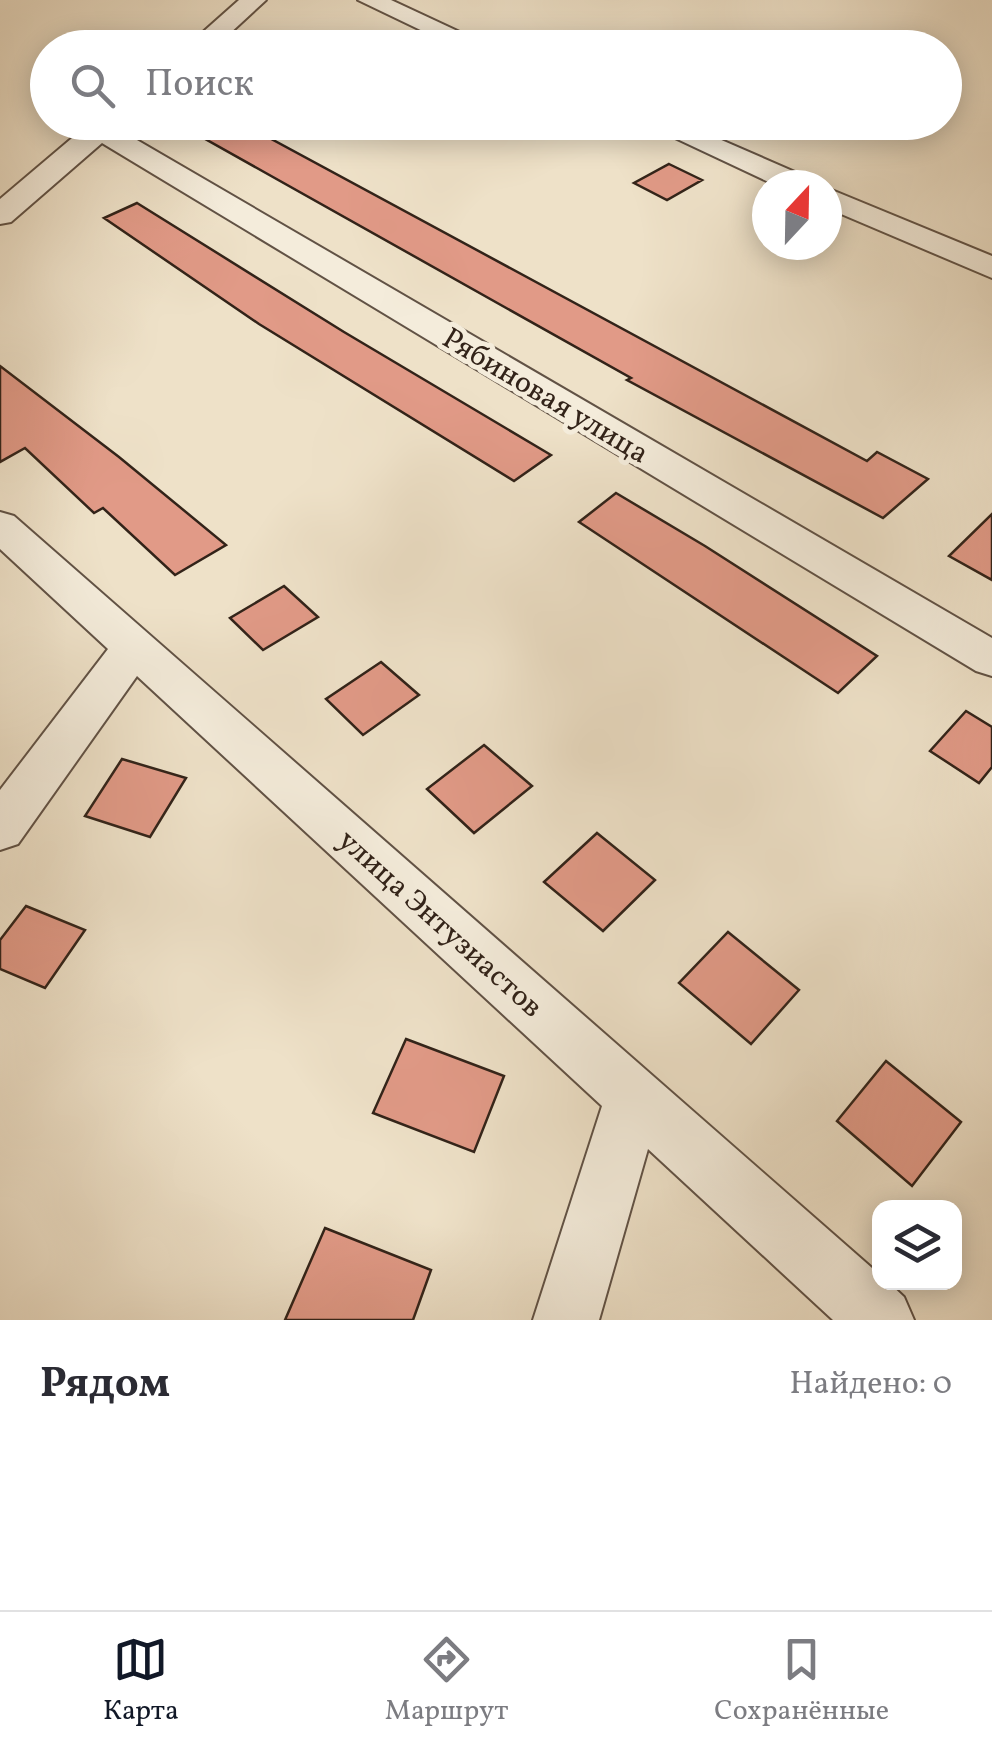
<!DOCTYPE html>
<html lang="ru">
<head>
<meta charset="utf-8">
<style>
  body { margin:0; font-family:Vollkorn,serif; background:#f7f7f7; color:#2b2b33 }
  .controls { position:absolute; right:30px; bottom:30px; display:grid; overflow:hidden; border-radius:20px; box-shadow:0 5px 25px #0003 }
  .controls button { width:90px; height:90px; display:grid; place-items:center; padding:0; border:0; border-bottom:2px solid #e1e1e2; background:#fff; color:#2b2b33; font:50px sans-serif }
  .compass { position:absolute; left:752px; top:170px; width:90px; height:90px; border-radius:50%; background:#fff; box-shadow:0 5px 25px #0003; rotate:22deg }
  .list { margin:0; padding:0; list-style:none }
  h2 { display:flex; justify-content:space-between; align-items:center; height:130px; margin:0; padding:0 40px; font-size:42px }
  h2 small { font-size:32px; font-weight:400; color:#7c7c81 }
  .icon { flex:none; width:55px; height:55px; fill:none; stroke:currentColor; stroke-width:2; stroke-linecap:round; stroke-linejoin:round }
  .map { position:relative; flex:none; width:992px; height:1320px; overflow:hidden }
  .search { position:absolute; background:#fff; box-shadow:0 5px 25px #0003; left:30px; right:30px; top:30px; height:110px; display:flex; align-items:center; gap:25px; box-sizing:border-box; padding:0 35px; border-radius:55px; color:#7c7c81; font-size:38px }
  .sheet { height:290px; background:#fff }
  nav { display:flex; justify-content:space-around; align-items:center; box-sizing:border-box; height:140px; border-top:2px solid #e1e1e2; background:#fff; font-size:28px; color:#7c7c81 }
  nav a { display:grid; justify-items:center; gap:5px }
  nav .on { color:#111827 }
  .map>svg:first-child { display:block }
  .building { fill:#e19a87; stroke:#322319; stroke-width:2.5 }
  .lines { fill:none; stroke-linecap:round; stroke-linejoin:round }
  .minor-casing { stroke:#615245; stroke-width:4 }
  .minor { fill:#f4ecdb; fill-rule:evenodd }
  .labels { text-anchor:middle; stroke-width:10; stroke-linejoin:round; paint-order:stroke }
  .street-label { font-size:30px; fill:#322319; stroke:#f4ecdb }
</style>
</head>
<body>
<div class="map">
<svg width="992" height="1320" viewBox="0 0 992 1320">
  <rect width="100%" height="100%" fill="#eee1c8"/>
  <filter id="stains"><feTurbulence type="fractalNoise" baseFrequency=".002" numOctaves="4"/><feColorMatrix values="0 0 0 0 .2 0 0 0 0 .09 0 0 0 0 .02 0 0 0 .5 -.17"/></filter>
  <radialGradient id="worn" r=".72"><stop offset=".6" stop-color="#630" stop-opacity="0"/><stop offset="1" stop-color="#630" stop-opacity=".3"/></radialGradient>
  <!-- building -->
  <path class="building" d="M175 122H240L867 461 877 452 928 479 883 518 627 380 631 378Z
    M669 164 702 180 667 200 634 183Z
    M137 203 344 332 551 455 514 481 259 324 104 218Z
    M0 366 119 457 226 545 175 575 103 508 94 513 25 448 0 462Z
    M616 493 705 546 877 656 838 693 579 522Z
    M992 514V580L949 556Z
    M284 586 318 617 263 650 230 618Z
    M381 662 419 695 363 735 326 699Z
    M966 711 992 727V767L979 783 930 751Z
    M484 745 532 786 474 833 427 789Z
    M122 759 186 778 150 837 85 816Z
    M597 833 655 880 603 931 544 882Z
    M26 906 85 930 45 988 0 969V940Z
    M728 932 799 990 751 1044 679 983Z
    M406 1039 504 1076 474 1152 373 1113Z
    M886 1061 961 1122 912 1186 837 1121Z
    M325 1228 431 1270 413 1320H285Z"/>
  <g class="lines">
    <!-- minor casing -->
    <g class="minor-casing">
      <path id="minor" d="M239 0H266L214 48H185Z
        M358 0H391L494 48H458Z
        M91 122H123L118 129 992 638V676L976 671 102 143 11 222 0 224V199Z
        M641 122H680L811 179 815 185H775Z
        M827 188 992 256V278L827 208Z
        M0 512 14 516 880 1275V1282H888L904 1297 914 1320H833L648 1149 599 1320H533L602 1106 137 676 18 844 0 850V790L108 649 0 549Z"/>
    </g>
    <!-- minor -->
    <use href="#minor" class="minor"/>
  </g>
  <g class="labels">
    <!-- street labels -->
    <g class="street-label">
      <text transform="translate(546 395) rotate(31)" y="10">Рябиновая улица</text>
      <text transform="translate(441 923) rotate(42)" y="10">улица Энтузиастов</text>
    </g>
  </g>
  <rect width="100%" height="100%" filter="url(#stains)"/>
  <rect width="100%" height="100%" fill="url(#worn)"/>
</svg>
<div class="controls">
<button><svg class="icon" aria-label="layers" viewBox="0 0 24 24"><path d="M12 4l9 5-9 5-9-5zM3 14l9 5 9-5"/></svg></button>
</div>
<svg class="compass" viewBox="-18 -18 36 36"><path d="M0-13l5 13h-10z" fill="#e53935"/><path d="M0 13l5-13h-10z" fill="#7c7c81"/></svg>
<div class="search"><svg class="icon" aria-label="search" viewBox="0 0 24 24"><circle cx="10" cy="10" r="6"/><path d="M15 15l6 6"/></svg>Поиск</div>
</div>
<section class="sheet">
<h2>Рядом<small>Найдено: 0</small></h2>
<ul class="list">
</ul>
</section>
<nav>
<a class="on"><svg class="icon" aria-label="map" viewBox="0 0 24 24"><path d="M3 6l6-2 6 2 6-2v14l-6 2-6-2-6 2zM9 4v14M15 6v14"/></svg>Карта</a>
<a><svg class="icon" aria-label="directions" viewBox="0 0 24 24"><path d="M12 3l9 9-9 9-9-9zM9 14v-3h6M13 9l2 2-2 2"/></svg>Маршрут</a>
<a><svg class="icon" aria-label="saved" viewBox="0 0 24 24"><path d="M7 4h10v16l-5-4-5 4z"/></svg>Сохранённые</a>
</nav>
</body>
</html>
